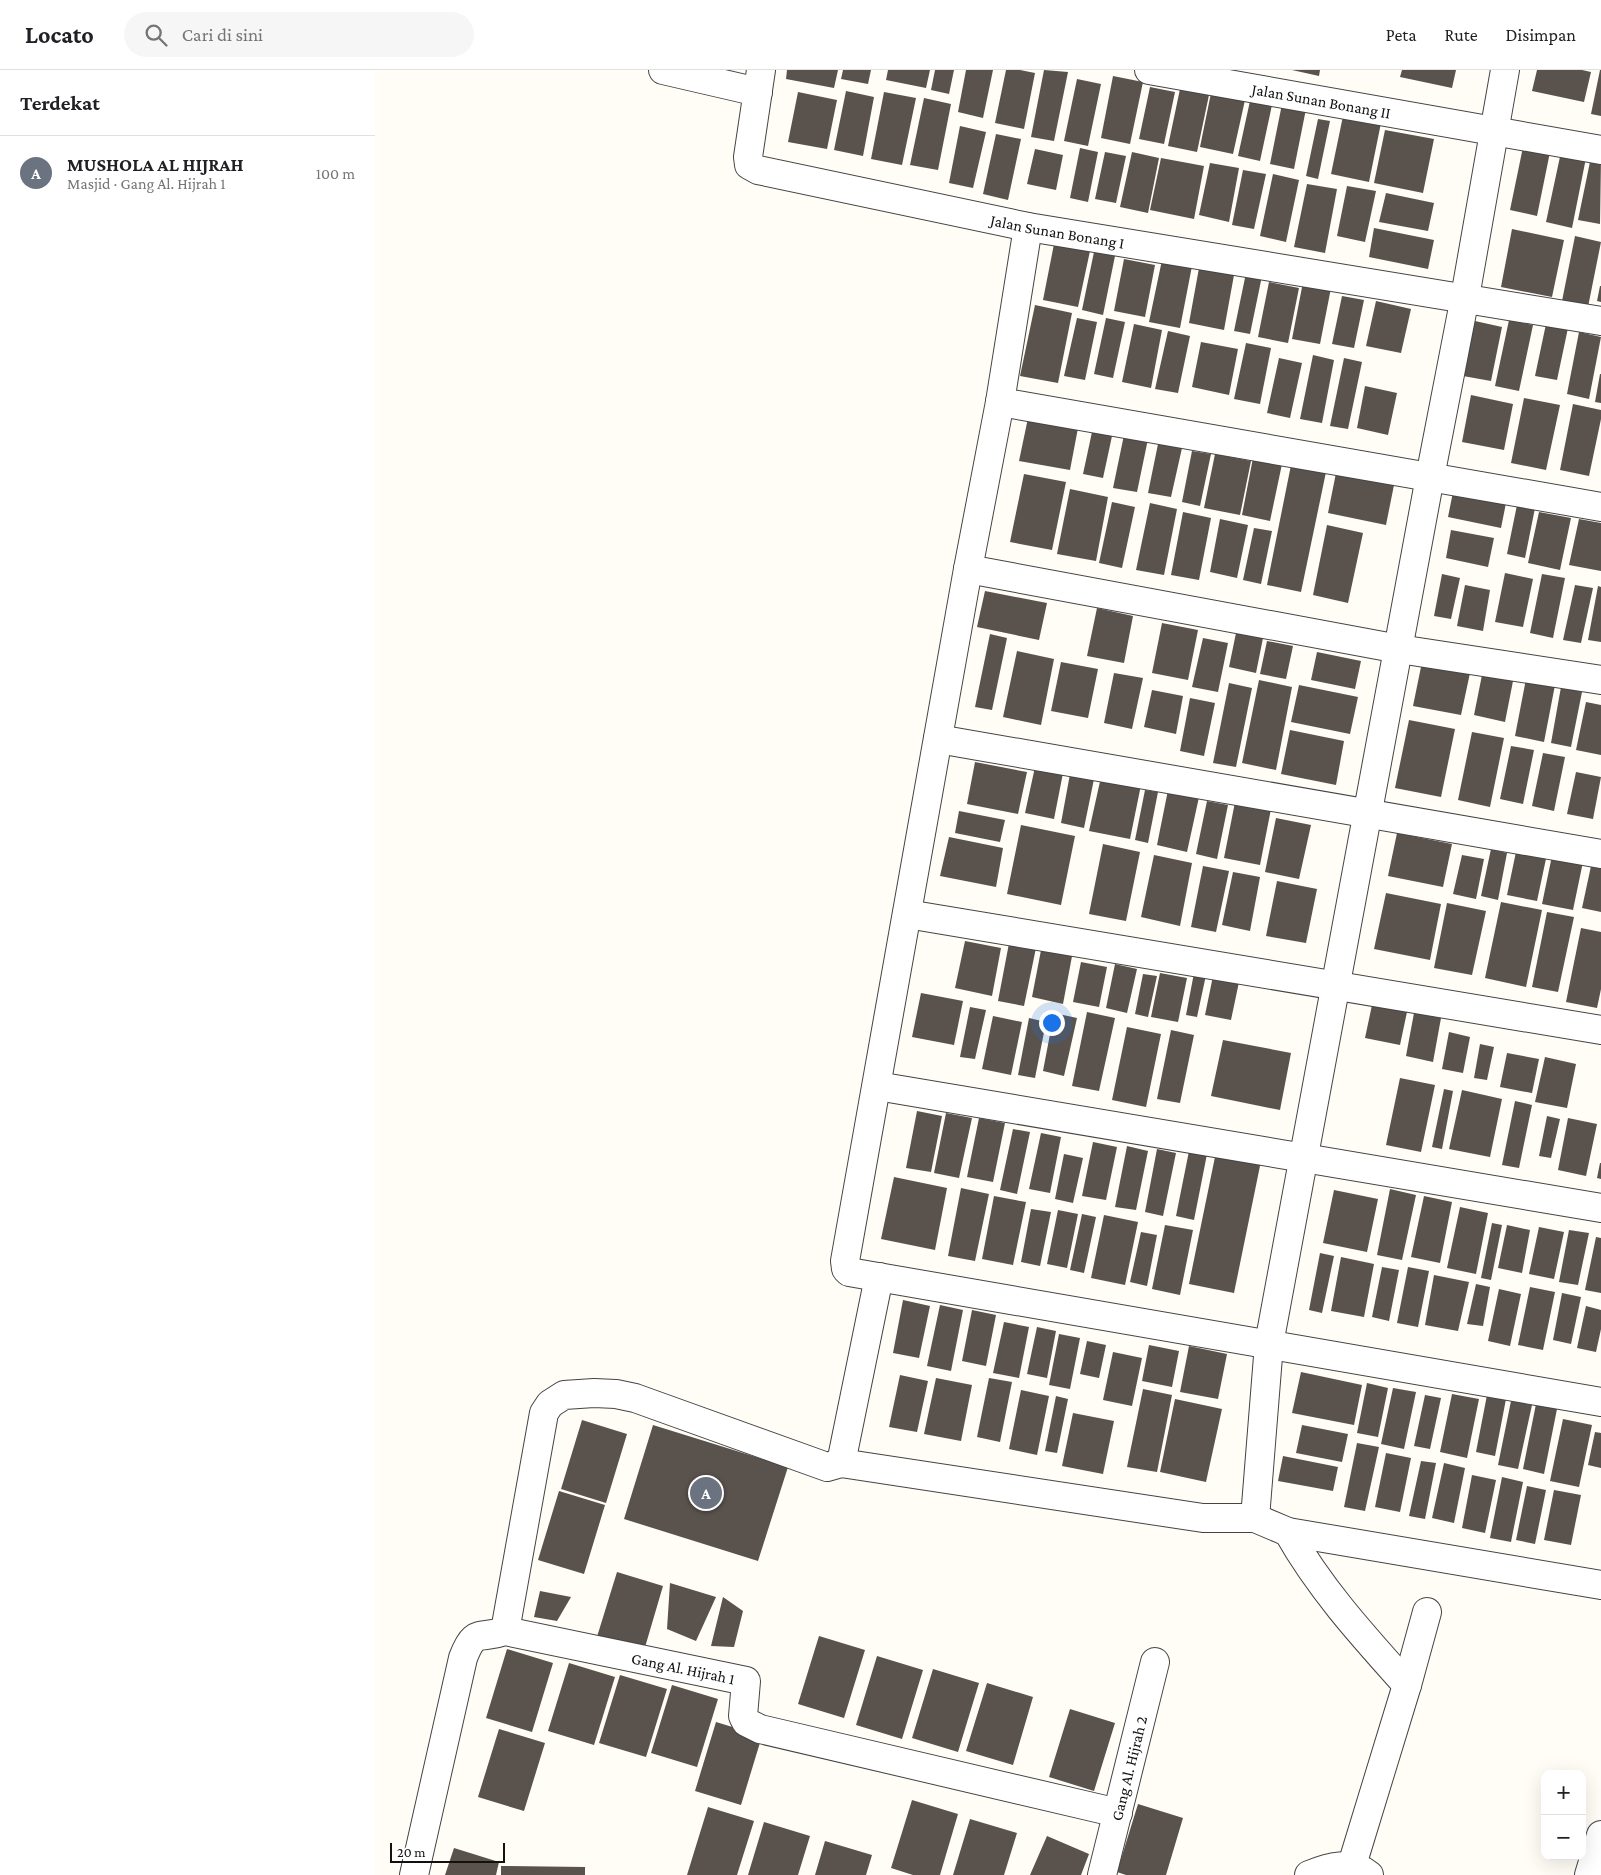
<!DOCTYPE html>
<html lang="id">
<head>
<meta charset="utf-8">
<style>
  body { margin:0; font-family:"Crimson Pro",serif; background:#f6f6f6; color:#202124 }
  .controls { position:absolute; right:15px; bottom:15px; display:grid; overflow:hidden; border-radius:10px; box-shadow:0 5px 20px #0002 }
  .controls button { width:45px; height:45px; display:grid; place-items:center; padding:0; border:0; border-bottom:1px solid #e0e0e0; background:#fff; color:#202124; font:25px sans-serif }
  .scale { position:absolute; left:15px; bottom:12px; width:115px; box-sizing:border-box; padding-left:5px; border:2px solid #111; border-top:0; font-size:14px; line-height:18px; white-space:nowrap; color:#111; -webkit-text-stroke:4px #fff; paint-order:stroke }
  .you { position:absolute; left:676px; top:952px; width:18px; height:18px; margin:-12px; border:4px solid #fff; border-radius:50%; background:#1a73e8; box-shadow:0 0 0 8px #1a73e833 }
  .badge { display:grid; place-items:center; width:32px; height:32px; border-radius:50%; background:#c4262e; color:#fff; font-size:16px; font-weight:700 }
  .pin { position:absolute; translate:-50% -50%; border:2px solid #fff; box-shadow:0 1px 5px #0006 }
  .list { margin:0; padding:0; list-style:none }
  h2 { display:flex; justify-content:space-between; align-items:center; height:65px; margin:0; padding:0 20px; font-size:21px }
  h2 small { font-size:16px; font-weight:400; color:#757577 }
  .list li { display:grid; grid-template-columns:32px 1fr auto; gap:15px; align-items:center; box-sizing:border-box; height:75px; padding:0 20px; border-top:1px solid #e0e0e0 }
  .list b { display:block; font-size:19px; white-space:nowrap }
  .list p { margin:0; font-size:16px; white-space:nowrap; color:#757577 }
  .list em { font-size:16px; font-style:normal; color:#757577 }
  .icon { flex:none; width:28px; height:28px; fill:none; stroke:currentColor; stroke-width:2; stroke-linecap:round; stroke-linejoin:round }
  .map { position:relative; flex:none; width:1226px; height:1805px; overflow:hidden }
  header { display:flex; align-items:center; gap:30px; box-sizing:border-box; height:70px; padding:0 25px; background:#fff; border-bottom:1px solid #e0e0e0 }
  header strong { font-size:24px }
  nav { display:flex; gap:28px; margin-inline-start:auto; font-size:18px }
  .search { width:350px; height:45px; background:#f6f6f6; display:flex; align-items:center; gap:12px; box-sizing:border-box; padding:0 18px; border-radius:28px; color:#757577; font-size:19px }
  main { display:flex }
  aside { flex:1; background:#fff }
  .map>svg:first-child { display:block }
  .building { fill:#5a524d }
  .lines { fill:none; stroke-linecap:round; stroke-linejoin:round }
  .minor-casing { stroke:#444; stroke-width:30 }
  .minor { stroke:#fff; stroke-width:28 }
  .labels { text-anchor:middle; stroke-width:5; stroke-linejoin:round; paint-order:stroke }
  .street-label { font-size:16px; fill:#111; stroke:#fff }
</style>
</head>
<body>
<header>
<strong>Locato</strong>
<div class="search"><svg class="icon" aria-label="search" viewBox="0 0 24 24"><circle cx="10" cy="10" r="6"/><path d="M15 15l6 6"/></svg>Cari di sini</div>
<nav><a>Peta</a><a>Rute</a><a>Disimpan</a></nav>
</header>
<main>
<aside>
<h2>Terdekat<small></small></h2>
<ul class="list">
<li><span class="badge" style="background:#6b7280">A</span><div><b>MUSHOLA AL HIJRAH</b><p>Masjid · Gang Al. Hijrah 1</p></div><em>100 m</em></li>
</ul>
</aside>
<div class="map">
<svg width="1226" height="1805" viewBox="0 0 1226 1805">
  <rect width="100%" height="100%" fill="#fffdf5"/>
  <!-- building -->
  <path class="building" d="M412 0H463L459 18 411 9Z
    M468 0H496L493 14 466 9Z
    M513 0H555L551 18 511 10Z
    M560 0H579L574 24 556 20Z
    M591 0H618L608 48 583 42Z
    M631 0H645L660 3 649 59 620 53Z
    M669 0 693 2 679 71 656 67Z
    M917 0H945L944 6Z
    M1027 0H1081L1077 18 1025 7Z
    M1162 0H1207L1216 2 1209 32 1157 21Z
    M1225 0H1226V46L1216 44Z
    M738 6 768 12 755 74 726 68Z
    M702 9 726 14 713 76 689 71Z
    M775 17 800 22 789 74 764 69Z
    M805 19 834 25 822 82 793 76Z
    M471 21 499 27 488 86 459 80Z
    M423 22 462 30 452 79 413 72Z
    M509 22 541 28 527 95 496 89Z
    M836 23 870 30 858 84 825 77Z
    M549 28 576 34 563 100 535 95Z
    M875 31 897 35 885 91 863 86Z
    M907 34 931 39 919 99 895 94Z
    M968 46 1006 53 994 112 956 104Z
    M943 49 955 51 943 109 931 106Z
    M585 56 611 62 598 118 574 113Z
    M1010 60 1059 69 1048 123 999 113Z
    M621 64 646 69 633 130 608 124Z
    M1148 77 1175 82 1162 146 1135 140Z
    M705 78 723 82 713 132 695 128Z
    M660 79 688 85 681 120 652 114Z
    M730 82 751 86 741 133 720 129Z
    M757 82 784 88 773 143 745 137Z
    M1186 82 1211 88 1197 158 1171 152Z
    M1216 87 1226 89 1225 154 1203 150Z
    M786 88 829 96 819 149 775 140Z
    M835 93 864 98 854 152 824 145Z
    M868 100 891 104 879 159 857 155Z
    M898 104 924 110 911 172 885 166Z
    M932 114 962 119 950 183 919 177Z
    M972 116 1001 121 990 172 962 166Z
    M1011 123 1059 133 1053 161 1004 152Z
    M999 158 1059 170 1053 199 994 187Z
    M1137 159 1189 170 1177 227 1126 217Z
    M1200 166 1226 172 1213 237 1187 231Z
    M679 174 715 181 703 237 668 230Z
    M719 182 740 186 728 245 707 240Z
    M749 189 780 195 770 247 739 241Z
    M787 190 817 196 805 258 774 252Z
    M824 198 859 205 849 260 814 253Z
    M871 203 887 206 875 264 859 261Z
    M894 212 924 218 913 273 883 267Z
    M928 212 956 218 945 274 917 269Z
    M1225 216H1226V232L1222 231Z
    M967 226 989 230 979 278 957 274Z
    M1001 231 1036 239 1026 283 991 276Z
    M660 235 697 243 683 313 645 306Z
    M702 248 722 252 710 310 689 306Z
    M731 248 750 252 738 308 719 304Z
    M1134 250 1158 255 1144 321 1120 316Z
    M1100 251 1127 257 1116 311 1088 306Z
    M759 254 787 260 776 318 747 312Z
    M1171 254 1193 258 1182 310 1160 306Z
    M793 261 815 266 803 323 780 319Z
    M1204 262 1226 267 1214 329 1192 324Z
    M826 272 863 279 854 325 817 317Z
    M871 273 896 278 885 334 859 329Z
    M938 285 959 290 947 353 925 349Z
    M904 288 927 293 915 348 892 343Z
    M969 288 987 292 973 359 955 356Z
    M1225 304H1226V333L1220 332Z
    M990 316 1022 323 1013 365 982 358Z
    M1096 325 1138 334 1129 380 1087 372Z
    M1149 328 1185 335 1171 400 1136 393Z
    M1198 334 1226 340V349L1214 406 1185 400Z
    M653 348 703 358 695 400 644 391Z
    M717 362 737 366 728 408 708 404Z
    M749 365 773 369 762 422 738 418Z
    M783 374 807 378 796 427 773 423Z
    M817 381 836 384 825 436 807 432Z
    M840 384 876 391 865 445 829 438Z
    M878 388 907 394 895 451 867 445Z
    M916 395 951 402 926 522 892 515Z
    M962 398 1020 410 1011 455 953 443Z
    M649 404 691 412 677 480 635 472Z
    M695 419 733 427 721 491 682 484Z
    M1078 422 1131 433 1126 458 1073 447Z
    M737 432 760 437 747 498 724 493Z
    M775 433 802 439 789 505 761 500Z
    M1142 435 1160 438 1150 488 1132 484Z
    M808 442 836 448 824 510 796 505Z
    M1164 442 1196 448 1185 500 1153 493Z
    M845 449 873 455 862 508 835 502Z
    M1204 449 1226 453V501L1194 495Z
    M952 455 988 463 973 533 938 525Z
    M879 458 897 461 886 514 868 510Z
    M1076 460 1119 468 1113 497 1071 488Z
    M1130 503 1158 509 1148 557 1120 552Z
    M1067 504 1085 508 1076 549 1059 546Z
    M1167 504 1190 508 1178 568 1155 563Z
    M1090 515 1115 520 1108 561 1082 556Z
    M1200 515 1218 518 1206 573 1188 570Z
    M1223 516 1226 517V572L1213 570Z
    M610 521 672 533 664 570 602 557Z
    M722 538 758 546 749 593 712 586Z
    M787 553 823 560 813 610 777 603Z
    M861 563 888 568 881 603 854 597Z
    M615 564 632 568 617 640 600 637Z
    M828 568 853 573 843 622 817 617Z
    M892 571 918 576 911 609 885 604Z
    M642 581 679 589 666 655 628 647Z
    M942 582 986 591 980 619 936 610Z
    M686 592 723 599 713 648 676 641Z
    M1047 592 1095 603 1086 645 1038 636Z
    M1108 600 1139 606 1130 652 1099 645Z
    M739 603 768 608 757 659 729 653Z
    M1151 609 1180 615 1169 672 1140 666Z
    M884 610 917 617 901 700 867 693Z
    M854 613 877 618 861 697 838 693Z
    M924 615 983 627 975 664 916 652Z
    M1186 617 1207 622 1196 677 1176 673Z
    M777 620 808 626 801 664 769 657Z
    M815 628 840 633 829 686 805 681Z
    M1211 632 1226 635V685L1201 680Z
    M1034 650 1080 659 1066 727 1020 718Z
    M915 660 969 671 961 715 906 704Z
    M1097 662 1129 668 1115 737 1083 730Z
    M1136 676 1159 680 1148 734 1125 729Z
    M1168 683 1190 687 1179 741 1157 736Z
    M600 692 652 702 643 744 592 734Z
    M660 697 688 703 679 749 650 743Z
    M1201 702 1226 707 1218 749 1192 744Z
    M695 704 719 709 709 758 686 753Z
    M726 707 766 715 755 769 714 761Z
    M770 720 783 722 773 773 760 770Z
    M793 720 824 727 812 782 782 775Z
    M832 731 853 735 842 789 821 784Z
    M860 732 896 739 885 795 849 788Z
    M584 741 630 750 625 772 580 763Z
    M901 748 936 755 924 809 890 802Z
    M646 755 700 766 686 835 632 824Z
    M1022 763 1077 774 1068 817 1013 806Z
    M574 767 628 778 621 817 565 806Z
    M728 774 765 782 751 851 714 844Z
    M1142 777 1172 784 1162 831 1132 825Z
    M1116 779 1132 783 1123 830 1106 826Z
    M1178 781 1209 787 1198 840 1167 834Z
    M779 785 817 793 805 856 766 847Z
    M1087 785 1109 789 1101 829 1078 824Z
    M828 796 854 801 841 862 816 857Z
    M1216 796 1226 798V842L1207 838Z
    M858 802 885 807 875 861 847 855Z
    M902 811 942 819 931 873 891 866Z
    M1011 823 1066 834 1055 890 999 879Z
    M1126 832 1167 840 1151 917 1110 908Z
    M1072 833 1111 841 1097 905 1059 898Z
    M1172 842 1199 847 1183 922 1157 917Z
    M1206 858 1226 862V919L1222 938 1191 932Z
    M635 868 662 873 649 936 623 931Z
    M590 871 626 878 617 926 580 918Z
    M667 875 698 881 688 934 657 927Z
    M706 892 732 897 724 937 698 932Z
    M740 894 762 899 752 943 731 938Z
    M785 903 812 908 803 952 776 947Z
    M819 903 831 905 822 947 811 945Z
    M768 904 782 906 773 947 760 944Z
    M838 906 864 912 856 950 830 945Z
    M546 923 588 931 579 975 537 967Z
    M997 935 1032 942 1025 975 990 968Z
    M595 937 611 940 600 989 585 987Z
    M712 942 740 948 724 1021 697 1016Z
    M679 943 702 948 689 1006 668 1001Z
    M1039 943 1066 948 1058 992 1031 986Z
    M618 946 647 952 636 1005 607 999Z
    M654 948 671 952 660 1008 643 1005Z
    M752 957 786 964 771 1037 737 1030Z
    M796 960 819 965 805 1033 782 1029Z
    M1074 962 1095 967 1088 1003 1067 999Z
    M848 970 916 983 905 1040 836 1026Z
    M1105 974 1119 977 1112 1010 1099 1008Z
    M1132 983 1164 989 1157 1023 1125 1017Z
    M1170 987 1201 994 1192 1038 1160 1032Z
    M1025 1008 1060 1015 1046 1082 1011 1075Z
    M1069 1019 1078 1021 1067 1079 1057 1077Z
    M1087 1020 1127 1029 1115 1087 1074 1079Z
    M1140 1031 1157 1035 1144 1098 1127 1095Z
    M542 1041 567 1046 556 1102 531 1098Z
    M571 1043 597 1048 584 1108 559 1103Z
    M1172 1046 1185 1049 1176 1088 1164 1086Z
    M604 1048 630 1053 618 1112 592 1107Z
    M1193 1048 1222 1054 1211 1106 1183 1100Z
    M638 1059 655 1062 642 1124 625 1120Z
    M666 1063 686 1067 675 1123 654 1119Z
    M718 1072 742 1077 731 1130 707 1126Z
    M752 1076 773 1081 761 1140 740 1137Z
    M815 1076 833 1079 819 1150 801 1146Z
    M782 1079 801 1083 788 1146 770 1142Z
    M841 1082 886 1091 859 1223 814 1214Z
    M689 1084 708 1088 698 1133 680 1129Z
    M1225 1093H1226V1109L1222 1108Z
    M519 1107 572 1118 560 1180 506 1169Z
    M586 1118 614 1124 600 1191 573 1186Z
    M1015 1119 1041 1125 1027 1190 1002 1185Z
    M959 1120 1003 1129 992 1182 948 1173Z
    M619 1126 651 1132 638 1195 607 1189Z
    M1049 1126 1077 1132 1065 1193 1036 1187Z
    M1085 1137 1113 1143 1101 1204 1072 1198Z
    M656 1139 676 1142 665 1196 646 1192Z
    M683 1140 703 1144 692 1198 672 1194Z
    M707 1144 721 1147 709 1203 695 1200Z
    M729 1145 763 1152 750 1215 716 1208Z
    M1117 1153 1127 1155 1116 1210 1106 1208Z
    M790 1155 818 1160 805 1225 777 1219Z
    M1132 1155 1155 1160 1147 1203 1123 1198Z
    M1164 1157 1189 1162 1179 1209 1154 1204Z
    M1194 1160 1214 1163 1203 1215 1184 1212Z
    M766 1162 782 1165 772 1216 755 1212Z
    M1221 1167 1226 1168V1223L1210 1220Z
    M945 1183 959 1186 947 1243 934 1240Z
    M966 1187 999 1194 989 1247 956 1241Z
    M1007 1197 1024 1200 1014 1251 997 1247Z
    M1033 1197 1054 1201 1043 1257 1022 1253Z
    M1059 1205 1094 1212 1083 1261 1050 1255Z
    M1101 1214 1115 1217 1108 1256 1092 1254Z
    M1155 1217 1180 1222 1168 1280 1143 1275Z
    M1124 1219 1146 1224 1135 1276 1113 1271Z
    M1187 1223 1206 1227 1196 1274 1178 1270Z
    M528 1230 555 1236 544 1288 518 1283Z
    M565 1235 588 1240 576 1301 552 1296Z
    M1211 1236 1226 1240V1259L1221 1282 1202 1278Z
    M597 1240 621 1245 611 1296 587 1291Z
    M629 1252 654 1257 644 1308 618 1303Z
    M662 1257 681 1261 672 1308 652 1304Z
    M684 1264 705 1268 695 1319 674 1315Z
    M712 1271 731 1275 724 1308 705 1304Z
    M774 1275 804 1281 797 1317 767 1311Z
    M814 1276 852 1284 843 1329 805 1322Z
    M738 1282 767 1288 757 1336 728 1330Z
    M926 1302 987 1315 979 1355 917 1343Z
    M525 1305 553 1311 542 1362 514 1357Z
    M561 1308 597 1315 586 1371 549 1364Z
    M614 1308 637 1312 625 1372 602 1367Z
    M992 1313 1013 1318 1003 1367 982 1363Z
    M1018 1318 1041 1322 1029 1379 1006 1374Z
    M768 1319 797 1325 782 1402 752 1397Z
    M646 1320 674 1326 662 1385 634 1379Z
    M1077 1324 1104 1329 1092 1388 1065 1382Z
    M1050 1325 1066 1328 1055 1379 1039 1376Z
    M1112 1325 1131 1329 1120 1386 1101 1382Z
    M681 1326 693 1329 682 1383 670 1381Z
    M800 1329 847 1339 831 1412 785 1402Z
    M1136 1331 1157 1335 1143 1399 1123 1395Z
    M1161 1334 1182 1339 1169 1404 1148 1399Z
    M698 1343 739 1351 728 1404 687 1396Z
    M1188 1349 1217 1355 1204 1417 1175 1411Z
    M207 1350 252 1364 231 1433 186 1419Z
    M278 1355 413 1397 383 1491 249 1449Z
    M927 1355 973 1364 967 1392 921 1383Z
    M1220 1362 1226 1363V1398L1213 1395Z
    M982 1373 1004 1377 990 1441 969 1437Z
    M1011 1383 1036 1388 1025 1442 1000 1437Z
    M908 1386 963 1397 958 1421 903 1411Z
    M1046 1391 1061 1393 1050 1449 1034 1446Z
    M1069 1393 1090 1398 1079 1453 1057 1448Z
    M1097 1405 1121 1410 1110 1463 1087 1458Z
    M1127 1407 1148 1412 1136 1472 1115 1468Z
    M1152 1416 1171 1420 1160 1474 1141 1470Z
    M1179 1420 1206 1425 1196 1475 1169 1470Z
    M184 1421 230 1435 209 1504 163 1490Z
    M242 1502 288 1516 268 1584 221 1570Z
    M295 1513 341 1527 321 1571 292 1559Z
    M165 1521 196 1527 182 1551 159 1547Z
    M348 1527 368 1541 359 1577 336 1576Z
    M444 1566 490 1580 469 1648 423 1634Z
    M132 1579 178 1593 157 1662 111 1648Z
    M502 1586 548 1600 527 1669 481 1655Z
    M194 1593 240 1607 219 1675 173 1661Z
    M558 1599 604 1613 583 1682 537 1668Z
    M245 1605 292 1619 271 1687 224 1673Z
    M612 1613 658 1627 638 1695 591 1681Z
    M297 1615 343 1629 322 1697 276 1683Z
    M695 1639 740 1653 719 1721 674 1707Z
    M341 1652 387 1666 366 1735 320 1721Z
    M124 1659 170 1673 149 1741 103 1727Z
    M537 1730 583 1744 565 1805H538L516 1798Z
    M763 1734 808 1748 791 1805H751L742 1802Z
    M333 1737 379 1751 362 1805H312Z
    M595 1749 642 1763 629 1805H578Z
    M389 1752 435 1766 423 1805H373Z
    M672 1766 714 1784 706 1805H655Z
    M450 1771 497 1785 491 1805H440Z
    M79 1778 124 1792 121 1805H70Z
    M126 1796 210 1797V1805H126Z"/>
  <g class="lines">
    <!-- minor casing -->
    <g class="minor-casing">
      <g id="minor">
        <path d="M288 0 383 22"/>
        <path id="s1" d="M386 0 373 87 374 95 383 100 653 157 1226 251"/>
        <path id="s2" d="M774 0 1226 80"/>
        <path d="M653 157 625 332 593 499 470 1191 471 1199 474 1202 1226 1332"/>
        <path d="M625 332 1226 437"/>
        <path d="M593 499 1024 579 1226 610"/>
        <path d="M563 669 1226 784"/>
        <path d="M532 844 1226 960"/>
        <path d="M502 1016 1226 1138"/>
        <path d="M466 1393 504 1207"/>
        <path d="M880 1448 894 1274 1055 407 1090 227 1130 0"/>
        <path d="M913 1462C945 1519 989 1567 1032 1615"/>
        <path d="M130 1561 169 1343 175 1334 189 1325 219 1323 241 1324 260 1328 452 1397 466 1393 828 1448H880L913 1462 1226 1515"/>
        <path d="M977 1795 1032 1615 1052 1542"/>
        <path id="s3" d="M39 1805 88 1588C100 1557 104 1570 130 1561L371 1611 368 1646 371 1652 385 1659 743 1743"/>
        <path id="s4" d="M727 1805 780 1592"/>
        <path d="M934 1805C953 1797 977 1790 994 1805"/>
        <path d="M1214 1805 1226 1765"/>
      </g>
    </g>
    <!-- minor -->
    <use href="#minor" class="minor"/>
  </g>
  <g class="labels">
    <!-- street labels -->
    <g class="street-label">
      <text dy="6" stroke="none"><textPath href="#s2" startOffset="175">Jalan Sunan Bonang II</textPath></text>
      <text dy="6" stroke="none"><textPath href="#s1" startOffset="412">Jalan Sunan Bonang I</textPath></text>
      <text dy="6" stroke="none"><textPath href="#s3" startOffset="459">Gang Al. Hijrah 1</textPath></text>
      <text dy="6" stroke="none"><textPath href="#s4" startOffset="110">Gang Al. Hijrah 2</textPath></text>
    </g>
  </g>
</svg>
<div class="controls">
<button>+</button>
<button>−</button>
</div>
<div class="scale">20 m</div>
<div class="you"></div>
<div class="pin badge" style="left:331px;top:1423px;background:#6b7280">A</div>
</div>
</main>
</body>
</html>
